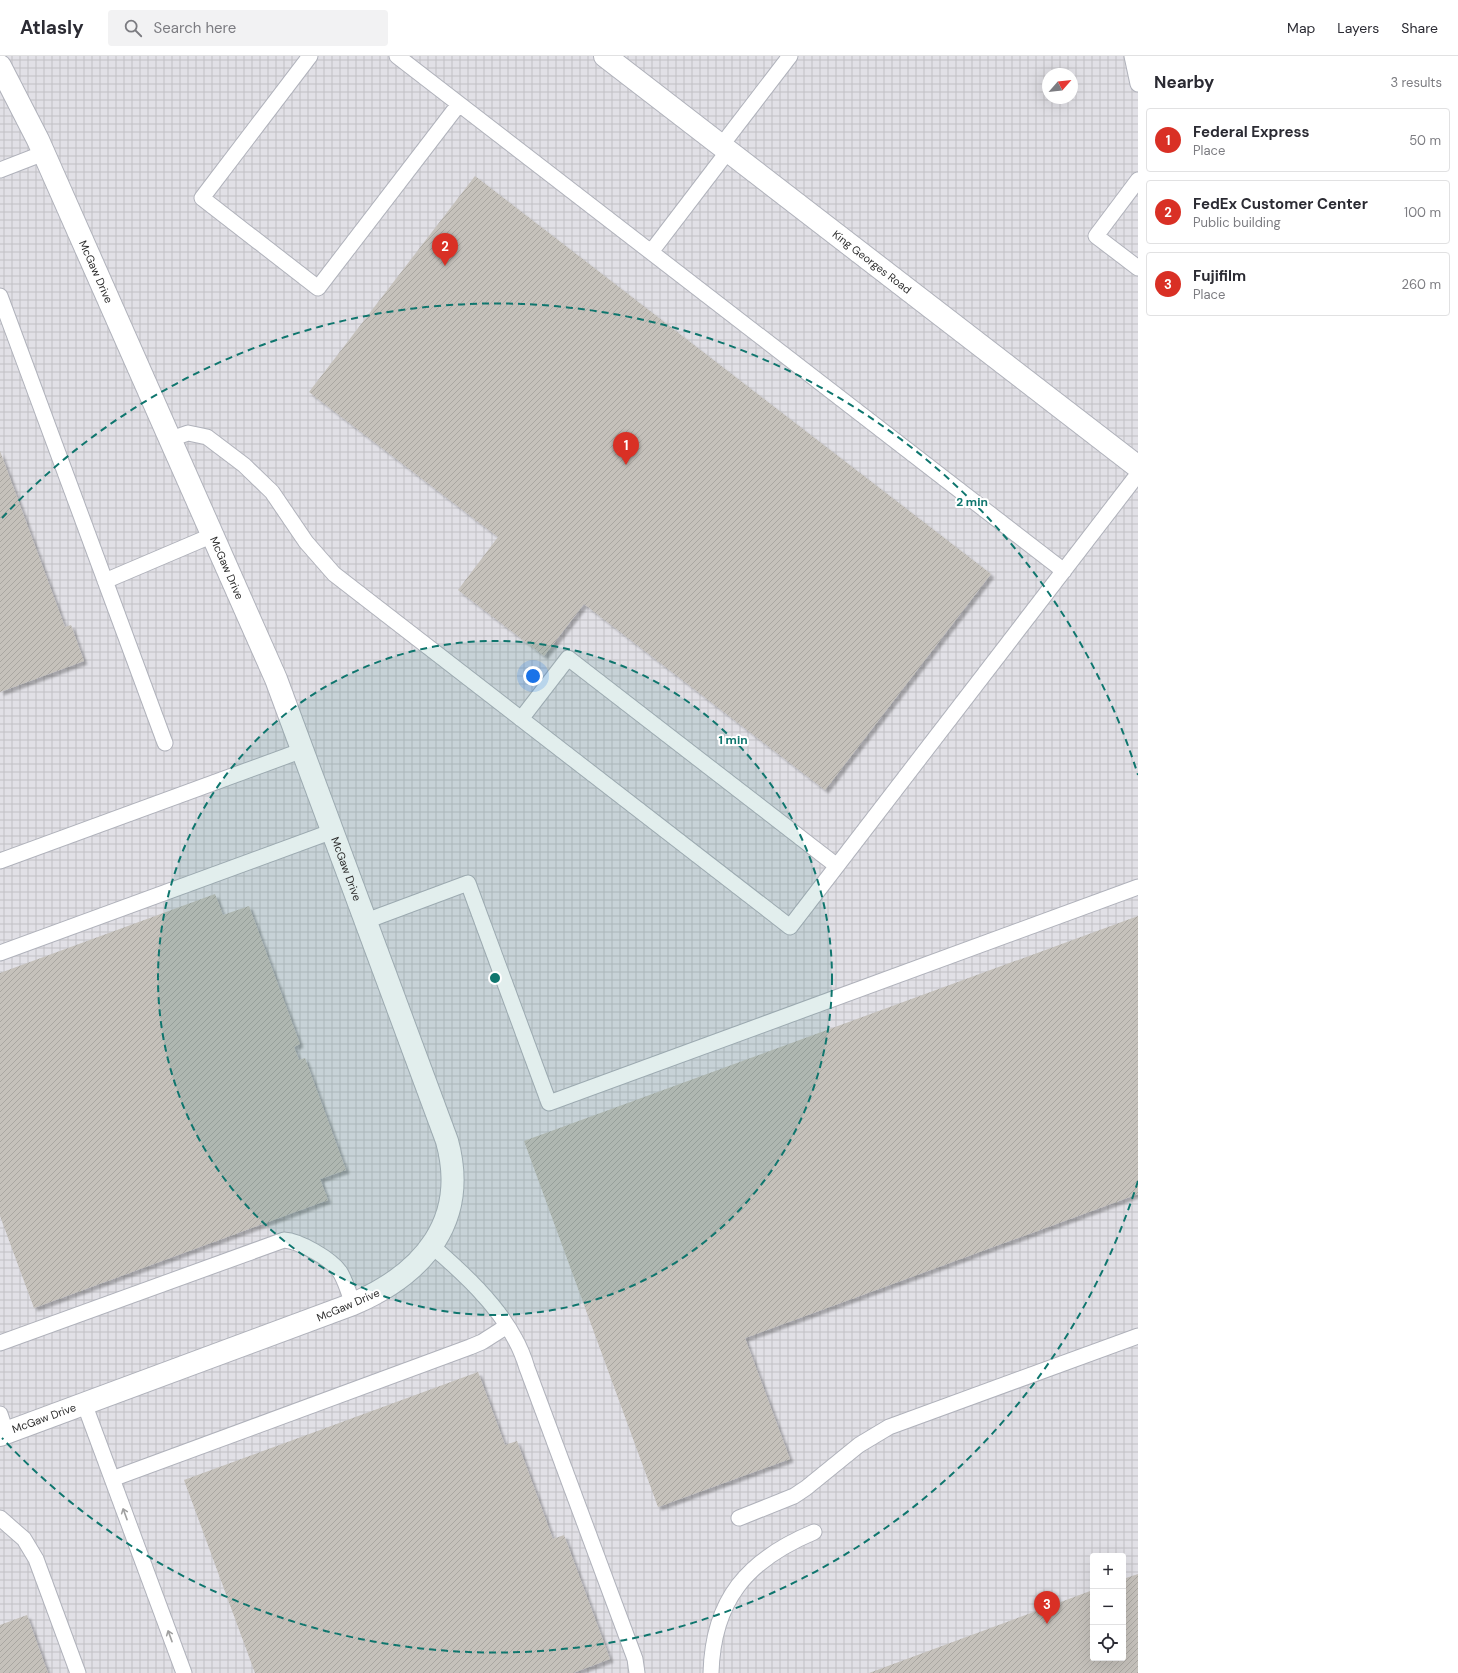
<!DOCTYPE html>
<html lang="en">
<head>
<meta charset="utf-8">
<style>
  body { margin:0; font-family:"DM Sans",sans-serif; background:#f2f2f3; color:#2b2b33 }
  .controls { position:absolute; right:12px; bottom:12px; display:grid; overflow:hidden; border-radius:4px; box-shadow:0 4px 16px #0002 }
  .controls button { width:36px; height:36px; display:grid; place-items:center; padding:0; border:0; border-bottom:1px solid #e1e1e2; background:#fff; color:#2b2b33; font:20px sans-serif }
  .compass { position:absolute; left:1042px; top:12px; width:36px; height:36px; border-radius:50%; background:#fff; box-shadow:0 4px 16px #0002; rotate:62deg }
  .you { position:absolute; left:533px; top:620px; width:14px; height:14px; margin:-10px; border:3px solid #fff; border-radius:50%; background:#1a73e8; box-shadow:0 0 0 6px #1a73e833 }
  .badge { display:grid; place-items:center; width:26px; height:26px; border-radius:50%; background:#d93025; color:#fff; font-size:13px; font-weight:700 }
  .pin { position:absolute; translate:-50% -33px; filter:drop-shadow(0 1px 2px #0008) }
  .pin::after { content:''; position:absolute; top:21px; width:14px; height:12px; background:inherit; clip-path:polygon(0 0,100% 0,50% 100%) }
  .list { margin:0; padding:0; list-style:none }
  h2 { display:flex; justify-content:space-between; align-items:center; height:52px; margin:0; padding:0 16px; font-size:17px }
  h2 small { font-size:13px; font-weight:400; color:#7c7c81 }
  .list li { display:grid; grid-template-columns:26px 1fr auto; gap:12px; align-items:center; box-sizing:border-box; height:64px; margin:0 8px 8px; padding:0 8px; border:1px solid #e1e1e2; border-radius:4px }
  .list b { display:block; font-size:15px; white-space:nowrap }
  .list p { margin:0; font-size:13px; white-space:nowrap; color:#7c7c81 }
  .list em { font-size:13px; font-style:normal; color:#7c7c81 }
  .icon { flex:none; width:22px; height:22px; fill:none; stroke:currentColor; stroke-width:2; stroke-linecap:round; stroke-linejoin:round }
  .map { position:relative; flex:none; width:1138px; height:1617px; overflow:hidden }
  header { display:flex; align-items:center; gap:24px; box-sizing:border-box; height:56px; padding:0 20px; background:#fff; border-bottom:1px solid #e1e1e2 }
  header strong { font-size:19px }
  nav { display:flex; gap:22px; margin-inline-start:auto; font-size:14px }
  .search { width:280px; height:36px; background:#f2f2f3; display:flex; align-items:center; gap:10px; box-sizing:border-box; padding:0 14px; border-radius:4px; color:#7c7c81; font-size:15px }
  main { display:flex }
  aside { flex:1; background:#fff }
  .map>svg:first-child { display:block }
  .industrial { fill:url(#industrial-grid); fill-rule:evenodd }
  .building { fill:url(#building-hatch); filter:url(#shadow) }
  .lines { fill:none; stroke-linecap:round; stroke-linejoin:round }
  .service-casing { stroke:#b0b2bb; stroke-width:17 }
  .minor-casing { stroke:#b0b2bb; stroke-width:24 }
  .tertiary-casing { stroke:#b0b2bb; stroke-width:24 }
  .service { stroke:#fff; stroke-width:15 }
  .minor { stroke:#fff; stroke-width:22 }
  .tertiary { stroke:#fff; stroke-width:22 }
  .oneway { stroke:#a0a0a0 }
  .ring { fill:none; stroke:#0f766e; stroke-width:2; stroke-dasharray:7 5 }
  .labels { text-anchor:middle; stroke-width:4; stroke-linejoin:round; paint-order:stroke }
  .street-label { font-size:11px; fill:#2c2c2c; stroke:#fff }
  .centre { fill:#0f766e; stroke:#fff; stroke-width:2 }
  .ring-label { font-size:12px; text-anchor:middle; font-weight:bold; fill:#0f766e; stroke:#fff; stroke-width:4; stroke-linejoin:round; paint-order:stroke }
</style>
</head>
<body>
<header>
<strong>Atlasly</strong>
<div class="search"><svg class="icon" aria-label="search" viewBox="0 0 24 24"><circle cx="10" cy="10" r="6"/><path d="M15 15l6 6"/></svg>Search here</div>
<nav><a>Map</a><a>Layers</a><a>Share</a></nav>
</header>
<main>
<div class="map">
<svg width="1138" height="1617" viewBox="0 0 1138 1617">
  <defs>
    <pattern id="industrial-grid" width="8" height="8" patternUnits="userSpaceOnUse"><rect width="8" height="8" fill="#e1e0e6"/><path d="M0 4h8M4 0v8" fill="none" stroke="#c1c0c5"/></pattern>
    <pattern id="building-hatch" width="6" height="6" patternUnits="userSpaceOnUse"><rect width="6" height="6" fill="#c5c1bb"/><path d="M-1 1l2-2M0 6l6-6M5 7l2-2" fill="none" stroke="#a9a6a1"/></pattern>
    <filter id="shadow"><feDropShadow dx="3.5" dy="3.5" stdDeviation="1" flood-color="#0004"/></filter>
  </defs>
  <rect width="100%" height="100%" fill="#ece7e0"/>
  <!-- industrial -->
  <path class="industrial" d="M0 0H1138V1617H0ZM1048 18H1072V42H1048ZM1093 1500H1123V1602H1093Z"/>
  <!-- building -->
  <path class="building" d="M475 120 991 518 825 734 584 548 544 600 458 534 498 481 309 336Z
    M0 395 65 571 71 569 84 605 0 636Z
    M215 838 223 859 249 850 300 988 294 991 299 1004 305 1002 346 1114 320 1123 328 1144 34 1252 0 1160V917Z
    M1138 860V1138L745 1282 790 1403 658 1451 524 1085Z
    M478 1316 505 1389 517 1385 553 1483 564 1479 610 1603 573 1617H255L184 1424Z
    M1138 1518V1617H869L1093 1534V1602H1123V1523Z
    M27 1559 48 1617H0V1569Z"/>
  <g class="lines">
    <!-- service casing -->
    <g class="service-casing">
      <path id="service" d="M310 0 202 142 318 232 459 48
        M397 0 1064 515
        M1132 0 1138 28
        M721 90 790 0
        M0 114 44 97
        M1138 124 1096 180 1138 212
        M651 196 728 95
        M0 240 165 687
        M171 383 188 377 207 381 244 409 272 436 306 486 334 518 790 871 1138 418
        M105 525 213 479
        M521 663 568 602 837 810
        M0 805 303 694
        M366 865 468 827 549 1047 1138 831
        M0 897 333 775
        M432 1190C462 1216 497 1248 515 1283 520 1292 524 1302 527 1312L635 1603 637 1617
        M0 1287 284 1184C300 1185 331 1203 340 1216 346 1226 349 1238 353 1248
        M84 1347 184 1617
        M0 1358 6 1376
        M112 1423 470 1291 482 1286 507 1270
        M0 1462 24 1483 36 1503 78 1617
        M739 1462 794 1440 806 1432 859 1389 889 1371 1138 1280
        M711 1617C713 1544 747 1504 814 1476"/>
    </g>
    <!-- minor casing -->
    <g class="minor-casing">
      <g id="minor">
        <path id="s1" d="M0 10 38 84 276 623 447 1085C469 1165 423 1218 353 1248L0 1379"/>
      </g>
    </g>
    <!-- tertiary casing -->
    <g class="tertiary-casing">
      <g id="tertiary">
        <path id="s2" d="M605 0 1138 411"/>
      </g>
    </g>
    <!-- service -->
    <use href="#service" class="service"/>
    <!-- minor -->
    <use href="#minor" class="minor"/>
    <!-- tertiary -->
    <use href="#tertiary" class="tertiary"/>
  </g>
  <!-- one-way arrows -->
  <defs><path id="oneway-shaft" d="M-6 0H5M1.5-3L5.5 0L1.5 3" fill="none" stroke-width="1.6" stroke-linecap="round" stroke-linejoin="round"/></defs>
  <g class="oneway">
    <use href="#oneway-shaft" transform="translate(125 1458) rotate(-110)"/>
    <use href="#oneway-shaft" transform="translate(170 1580) rotate(-110)"/>
  </g>
  <!-- distance rings -->
  <circle cx="495" cy="922" r="337" fill="#0f766e" fill-opacity=".12"/>
  <g class="ring">
    <circle cx="495" cy="922" r="337"/>
    <path d="M1138 1125A674 674 0 0 1 2 1382M2 462A674 674 0 0 1 1138 719"/>
  </g>
  <g class="labels">
    <!-- street labels -->
    <g class="street-label">
      <text dy="4" stroke="none"><textPath href="#s2" startOffset="337">King Georges Road</textPath></text>
      <text dy="4" stroke="none"><textPath href="#s1" startOffset="227">McGaw Drive</textPath></text>
      <text dy="4" stroke="none"><textPath href="#s1" startOffset="551">McGaw Drive</textPath></text>
      <text dy="4" stroke="none"><textPath href="#s1" startOffset="875">McGaw Drive</textPath></text>
      <text transform="translate(348 1249) rotate(-23)" y="4">McGaw Drive</text>
      <text transform="translate(44 1362) rotate(-20)" y="4">McGaw Drive</text>
    </g>
  </g>
  <circle cx="495" cy="922" r="6" class="centre"/>
  <g class="ring-label">
    <text x="972" y="450">2 min</text>
    <text x="733" y="688">1 min</text>
  </g>
</svg>
<div class="controls">
<button>+</button>
<button>−</button>
<button><svg class="icon" aria-label="locate" viewBox="0 0 24 24"><circle cx="12" cy="12" r="6"/><path d="M12 2v4M12 18v4M2 12h4M18 12h4"/></svg></button>
</div>
<svg class="compass" viewBox="-18 -18 36 36"><path d="M0-13l5 13h-10z" fill="#e53935"/><path d="M0 13l5-13h-10z" fill="#7c7c81"/></svg>
<div class="you"></div>
<div class="pin badge" style="left:626px;top:409px">1</div>
<div class="pin badge" style="left:445px;top:210px">2</div>
<div class="pin badge" style="left:1047px;top:1568px">3</div>
</div>
<aside>
<h2>Nearby<small>3 results</small></h2>
<ul class="list">
<li><span class="badge">1</span><div><b>Federal Express</b><p>Place</p></div><em>50 m</em></li>
<li><span class="badge">2</span><div><b>FedEx Customer Center</b><p>Public building</p></div><em>100 m</em></li>
<li><span class="badge">3</span><div><b>Fujifilm</b><p>Place</p></div><em>260 m</em></li>
</ul>
</aside>
</main>
</body>
</html>
